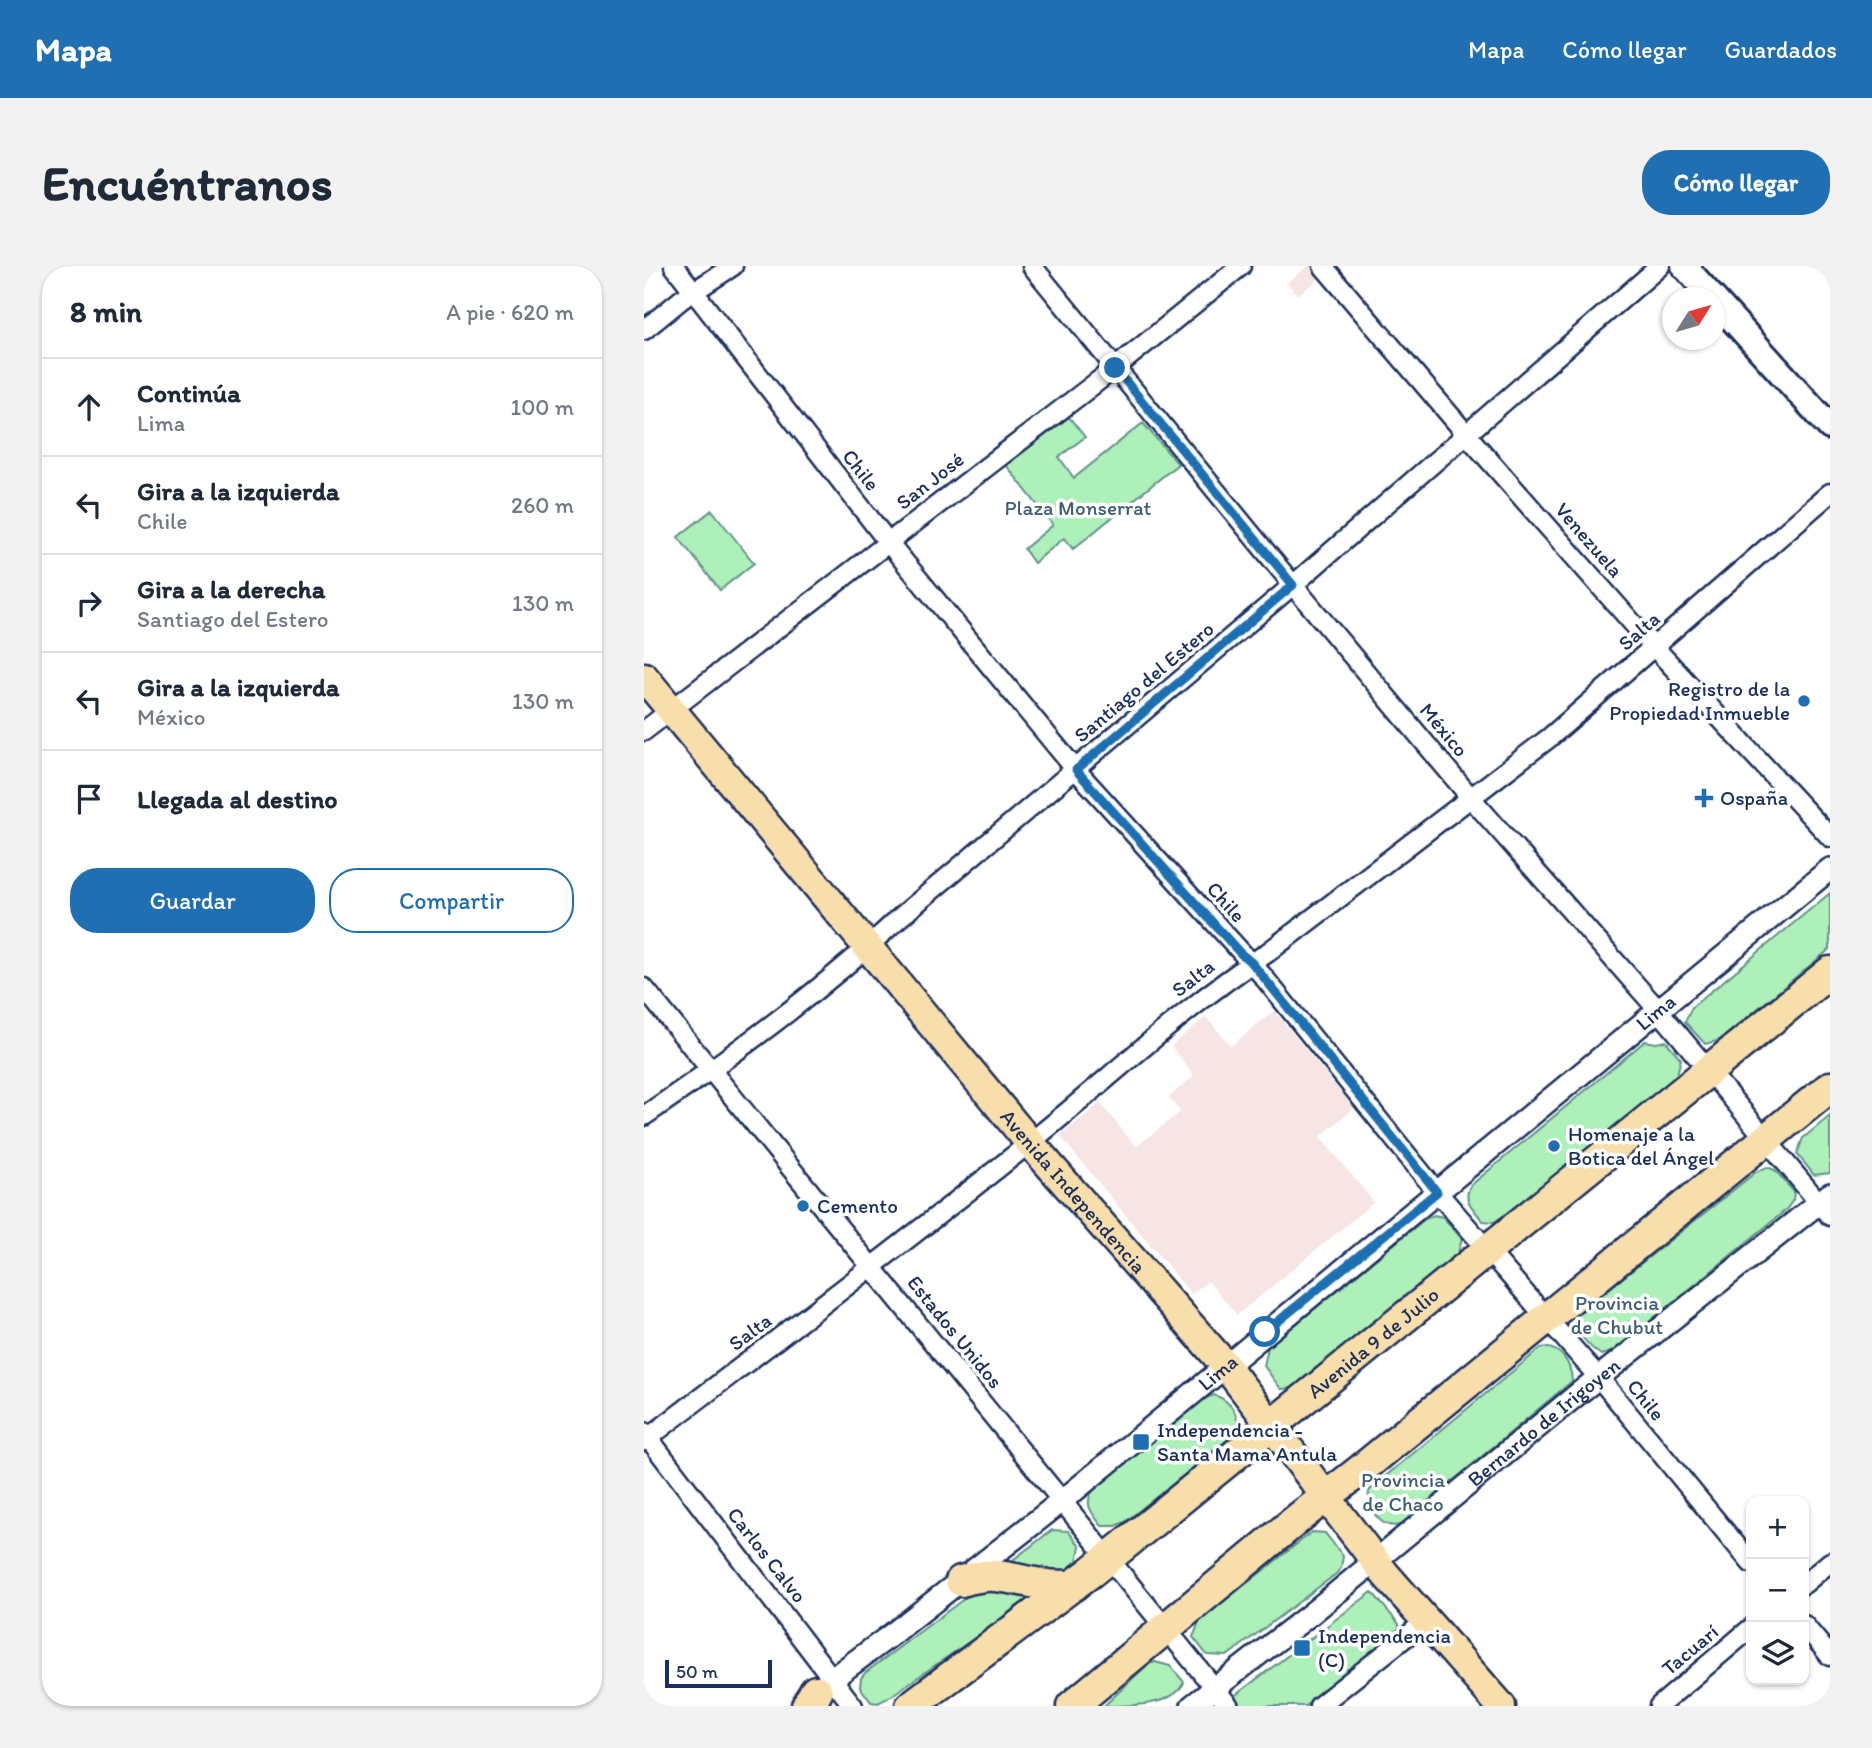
<!DOCTYPE html>
<html lang="es">
<head>
<meta charset="utf-8">
<style>
  body { margin:0; font-family:Itim,sans-serif; background:#f2f2f3; color:#1f2937 }
  .controls { position:absolute; right:21px; bottom:21px; display:grid; overflow:hidden; border-radius:14px; box-shadow:0 2px 5px #0004 }
  .controls button { width:63px; height:63px; display:grid; place-items:center; padding:0; border:0; border-bottom:2px solid #e0e1e3; background:#fff; color:#1f2937; font:35px sans-serif }
  .compass { position:absolute; left:1018px; top:21px; width:63px; height:63px; border-radius:50%; background:#fff; box-shadow:0 2px 5px #0004; rotate:53deg }
  .scale { position:absolute; left:21px; bottom:18px; width:107px; box-sizing:border-box; padding-left:7px; border:4px solid #1b2f5e; border-top:0; font-size:19px; line-height:24px; white-space:nowrap; color:#1b2f5e; -webkit-text-stroke:5px #fff; paint-order:stroke }
  .stop { position:absolute; width:21px; height:21px; margin:-16px; border:5px solid #1f6fb2; border-radius:50%; background:#fff }
  .stop.end { background:#1f6fb2; border-color:#fff; box-shadow:0 2px 7px #0008 }
  .list { margin:0; padding:0; list-style:none }
  h2 { display:flex; justify-content:space-between; align-items:center; height:91px; margin:0; padding:0 28px; font-size:30px }
  h2 small { font-size:23px; font-weight:400; color:#747a83 }
  .list li { display:grid; grid-template-columns:46px 1fr auto; gap:21px; align-items:center; box-sizing:border-box; height:98px; padding:0 28px; border-top:2px solid #e0e1e3 }
  .list b { display:block; font-size:26px; white-space:nowrap }
  .list p { margin:0; font-size:23px; white-space:nowrap; color:#747a83 }
  .list em { font-size:23px; font-style:normal; color:#747a83 }
  .actions { display:flex; gap:14px; padding:21px 28px }
  .actions a { flex:1; padding:16px 0; border:2px solid #1f6fb2; border-radius:28px; text-align:center; font-size:24px; color:#1f6fb2 }
  .actions .main { background:#1f6fb2; color:#fff }
  .icon { flex:none; width:38px; height:38px; fill:none; stroke:currentColor; stroke-width:2; stroke-linecap:round; stroke-linejoin:round }
  .map { position:relative; flex:none; width:1186px; height:1440px; overflow:hidden; border-radius:28px }
  header { display:flex; align-items:center; gap:42px; box-sizing:border-box; height:98px; padding:0 35px; background:#1f6fb2; color:#fff }
  header strong { font-size:33px }
  nav { display:flex; gap:38px; margin-inline-start:auto; font-size:24px }
  .intro { display:flex; align-items:center; justify-content:space-between; box-sizing:border-box; height:168px; padding:0 42px }
  h1 { margin:0; font-size:49px }
  .button { padding:18px 32px; border-radius:28px; background:#1f6fb2; color:#fff; font-size:24px; font-weight:700 }
  main { display:flex; gap:42px; padding:0 42px }
  aside { flex:1; background:#fff; border-radius:28px; box-shadow:0 2px 5px #0004 }
  .map>svg:first-child { display:block }
  .built { fill:#f6e5e4 }
  .green { fill:#aef0b9; stroke:#64908c; stroke-width:2 }
  .lines { fill:none; stroke-linecap:round; stroke-linejoin:round }
  .minor-casing { stroke:#1b2f5e; stroke-width:23 }
  .tertiary-casing { stroke:#1b2f5e; stroke-width:26 }
  .secondary-casing { stroke:#1b2f5e; stroke-width:30 }
  .primary-casing { stroke:#1b2f5e; stroke-width:33 }
  .trunk-casing { stroke:#1b2f5e; stroke-width:35 }
  .motorway-casing { stroke:#1b2f5e; stroke-width:37 }
  .minor { stroke:#fff; stroke-width:18 }
  .tertiary { stroke:#fff; stroke-width:21 }
  .secondary { stroke:#fff; stroke-width:24 }
  .primary { stroke:#f8deab; stroke-width:28 }
  .trunk { stroke:#f8deab; stroke-width:30 }
  .motorway { stroke:#f8deab; stroke-width:32 }
  .route { stroke:#1f6fb2; stroke-width:9 }
  .poi-dot { fill:#1f6fb2; stroke:#fff; stroke-width:2.5 }
  .labels { text-anchor:middle; stroke-width:7; stroke-linejoin:round; paint-order:stroke }
  .street-label { font-size:21px; fill:#1b2f5e; stroke:#fff }
  .park-label { font-size:21px; fill:#405f75; stroke:#fff }
  .poi-label { font-size:21px; fill:#1b2f5e; stroke:#fff; text-anchor:start }
</style>
</head>
<body>
<header>
<strong>Mapa</strong>
<nav><a>Mapa</a><a>Cómo llegar</a><a>Guardados</a></nav>
</header>
<div class="intro"><h1>Encuéntranos</h1><a class="button">Cómo llegar</a></div>
<main>
<aside>
<h2>8 min<small>A pie · 620 m</small></h2>
<ul class="list">
<li><svg class="icon" aria-label="ahead" viewBox="0 0 24 24"><path d="M12 20V5M6 11l6-6 6 6"/></svg><div><b>Continúa</b><p>Lima</p></div><em>100 m</em></li>
<li><svg class="icon" aria-label="left" viewBox="0 0 24 24"><path d="M17 20v-9H6M10 6l-5 5 5 5"/></svg><div><b>Gira a la izquierda</b><p>Chile</p></div><em>260 m</em></li>
<li><svg class="icon" aria-label="right" viewBox="0 0 24 24"><path d="M7 20v-9h11M14 6l5 5-5 5"/></svg><div><b>Gira a la derecha</b><p>Santiago del Estero</p></div><em>130 m</em></li>
<li><svg class="icon" aria-label="left" viewBox="0 0 24 24"><path d="M17 20v-9H6M10 6l-5 5 5 5"/></svg><div><b>Gira a la izquierda</b><p>México</p></div><em>130 m</em></li>
<li><svg class="icon" aria-label="arrive" viewBox="0 0 24 24"><path d="M6 21V4h12l-3 4 3 4H6"/></svg><div><b>Llegada al destino</b></div></li>
</ul>
<div class="actions"><a class="main">Guardar</a><a>Compartir</a></div>
</aside>
<div class="map">
<svg width="1186" height="1440" viewBox="0 0 1186 1440">
  <rect width="100%" height="100%" fill="#fff"/>
  <filter id="ink" filterUnits="userSpaceOnUse"><feTurbulence type="fractalNoise" baseFrequency=".0143" numOctaves="2"/><feDisplacementMap in="SourceGraphic" scale="14" xChannelSelector="R" yChannelSelector="G"/><feConvolveMatrix kernelMatrix="1 2 1 2 8 2 1 2 1" color-interpolation-filters="sRGB"/></filter>
  <g filter="url(#ink)">
    <!-- built -->
    <path class="built" d="M664 0H672L679 9 654 29 643 17Z
      M630 745 710 842 676 871 730 936 593 1049 564 1015 547 1028 416 870 456 837 492 881 536 846 525 831 550 810 527 780 562 751 587 780Z"/>
    <!-- green -->
    <path class="green" d="M425 151 441 171 415 191 430 212 499 157 534 198 429 283 420 272 390 297 380 283 409 259 362 199Z
      M68 244 110 297 76 324 34 271Z
      M1186 627V683L1076 774 1061 778 1041 756 1048 741Z
      M1001 775 1012 777 1022 775 1037 793 1032 812 937 891 858 951 850 956 839 955C830 943 818 935 826 920Z
      M1186 850V907L1170 909 1153 888 1159 872Z
      M1123 901 1131 904 1150 926 1149 934 1142 944 970 1085 957 1089C944 1080 933 1068 931 1051L937 1045 1112 906Z
      M790 949 799 951 818 973 813 990 656 1122 637 1123 620 1100 624 1081 781 953Z
      M897 1082C917 1080 927 1097 928 1115L756 1259C737 1264 723 1243 725 1225L732 1218Z
      M570 1129C588 1135 599 1152 590 1169L481 1256 472 1260H458C447 1246 439 1238 450 1223L557 1134Z
      M408 1264 424 1265 436 1280 433 1295 406 1316 357 1303Z
      M668 1266 681 1267 699 1290 697 1302 692 1308 583 1390 563 1389 549 1371 556 1354Z
      M337 1320 391 1330 244 1432 234 1437 227 1436 216 1421 217 1412 221 1407Z
      M728 1326 755 1358V1365L662 1440H596L589 1431Z
      M511 1396 526 1400 540 1416C530 1440 489 1440 460 1440L504 1398Z"/>
    <g class="lines">
      <!-- minor casing -->
      <g class="minor-casing">
        <path id="minor" d="M30 0 244 276 432 504 618 709 793 926 955 1112 1107 1297
          M388 0 649 319 827 532 1015 745 1186 950
          M679 0 823 169 1000 370 1186 571
          M0 64 38 33 89 0
          M0 465 471 102 597 0
          M0 722 585 1440
          M0 850C88 790 176 726 254 653L649 319 1016 0
          M0 1166 209 1440
          M0 1175C128 1077 257 980 383 879 463 815 537 743 623 687L905 472 1186 227
          M1160 1318 1186 1296
          M1160 1359 1186 1390
          M675 1440 782 1355
          M1015 1440 1107 1362"/>
      </g>
      <!-- tertiary casing -->
      <g class="tertiary-casing">
        <g id="tertiary">
          <path id="s1" d="M162 1432 251 1366 418 1235 1186 603"/>
          <path id="s2" d="M548 1440 668 1347 935 1127 1186 928"/>
        </g>
      </g>
      <!-- secondary casing -->
      <g class="secondary-casing">
        <path id="secondary" d="M1040 0 1069 32
          M1070 33 1186 161"/>
      </g>
      <!-- primary casing -->
      <g class="primary-casing">
        <g id="primary">
          <path id="s3" d="M0 411 386 877 581 1099 742 1309 857 1440"/>
        </g>
      </g>
      <!-- trunk casing -->
      <g class="trunk-casing">
        <g id="trunk">
          <path d="M317 1315C328 1312 339 1309 351 1310 378 1312 402 1323 430 1319"/>
          <path id="s4" d="M267 1440 447 1306 1186 706"/>
          <path d="M428 1440 657 1250 714 1206 1186 821"/>
        </g>
      </g>
      <!-- motorway casing -->
      <g class="motorway-casing">
        <path id="motorway" d="M164 1440 172 1426"/>
      </g>
      <!-- minor -->
      <use href="#minor" class="minor"/>
      <!-- tertiary -->
      <use href="#tertiary" class="tertiary"/>
      <!-- secondary -->
      <use href="#secondary" class="secondary"/>
      <!-- primary -->
      <use href="#primary" class="primary"/>
      <!-- trunk -->
      <use href="#trunk" class="trunk"/>
      <!-- motorway -->
      <use href="#motorway" class="motorway"/>
    </g>
  </g>
  <g class="lines" filter="url(#ink)">
    <!-- route -->
    <path class="route" d="M471 102 649 319 432 504 596 687 608 697 793 926 621 1066"/>
  </g>
  <!-- markers -->
  <g class="poi-dot">
    <circle cx="1160" cy="435" r="7"/>
    <path d="M1056.5 521.5h7v7h7v7h-7v7h-7v-7h-7v-7h7z"/>
    <circle cx="910" cy="880" r="7"/>
    <circle cx="159" cy="940" r="7"/>
    <rect x="488" y="1167" width="18" height="18" rx="3.5"/>
    <rect x="649" y="1373" width="18" height="18" rx="3.5"/>
  </g>
  <g class="labels">
    <!-- street labels -->
    <g class="street-label">
      <text transform="translate(217 204) rotate(52)" y="7">Chile</text>
      <text transform="translate(286 215) rotate(-38)" y="7">San José</text>
      <text transform="translate(945 274) rotate(49)" y="7">Venezuela</text>
      <text transform="translate(995 365) rotate(-41)" y="7">Salta</text>
      <text transform="translate(500 416) rotate(-40)" y="7">Santiago del Estero</text>
      <text transform="translate(800 464) rotate(50)" y="7">México</text>
      <text transform="translate(582 636) rotate(48)" y="7">Chile</text>
      <text transform="translate(549 712) rotate(-38)" y="7">Salta</text>
      <text dy="7" stroke="none"><textPath href="#s1" startOffset="1092">Lima</textPath></text>
      <text dy="7" stroke="none"><textPath href="#s3" startOffset="670">Avenida Independencia</textPath></text>
      <text transform="translate(106 1066) rotate(-37)" y="7">Salta</text>
      <text transform="translate(311 1066) rotate(51)" y="7">Estados Unidos</text>
      <text dy="7" stroke="none"><textPath href="#s4" startOffset="588">Avenida 9 de Julio</textPath></text>
      <text dy="7" stroke="none"><textPath href="#s1" startOffset="525">Lima</textPath></text>
      <text transform="translate(1002 1134) rotate(51)" y="7">Chile</text>
      <text dy="7" stroke="none"><textPath href="#s2" startOffset="452">Bernardo de Irigoyen</textPath></text>
      <text transform="translate(123 1289) rotate(52)" y="7">Carlos Calvo</text>
      <text transform="translate(1046 1384) rotate(-40)" y="7">Tacuarí</text>
    </g>
    <!-- park labels -->
    <g class="park-label">
      <text x="434" y="249">Plaza Monserrat</text>
      <text x="973" y="1044">Provincia<tspan x="973" dy="24">de Chubut</tspan></text>
      <text x="759" y="1221">Provincia<tspan x="759" dy="24">de Chaco</tspan></text>
    </g>
    <!-- poi labels -->
    <g class="poi-label">
      <text x="1146" y="430" text-anchor="end">Registro de la<tspan x="1146" dy="24">Propiedad Inmueble</tspan></text>
      <text x="1076" y="539">Ospaña</text>
      <text x="924" y="875">Homenaje a la<tspan x="924" dy="24">Botica del Ángel</tspan></text>
      <text x="173" y="947">Cemento</text>
      <text x="513" y="1171">Independencia -<tspan x="513" dy="24">Santa Mama Antula</tspan></text>
      <text x="674" y="1377">Independencia<tspan x="674" dy="24">(C)</tspan></text>
    </g>
  </g>
</svg>
<div class="controls">
<button>+</button>
<button>−</button>
<button><svg class="icon" aria-label="layers" viewBox="0 0 24 24"><path d="M12 4l9 5-9 5-9-5zM3 14l9 5 9-5"/></svg></button>
</div>
<svg class="compass" viewBox="-18 -18 36 36"><path d="M0-13l5 13h-10z" fill="#e53935"/><path d="M0 13l5-13h-10z" fill="#747a83"/></svg>
<div class="scale">50 m</div>
<div class="stop" style="left:621px;top:1066px"></div>
<div class="stop end" style="left:471px;top:102px"></div>
</div>
</main>
</body>
</html>
